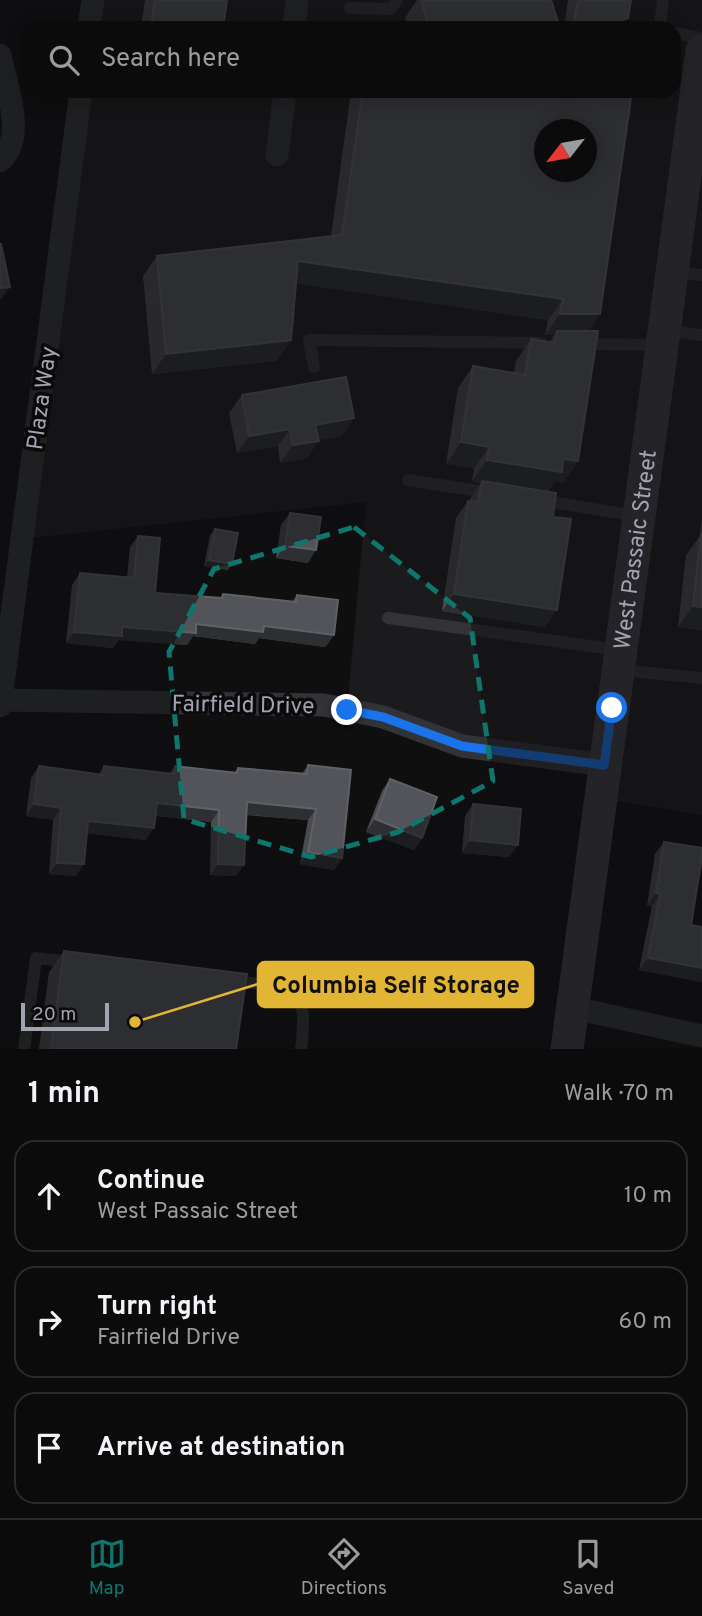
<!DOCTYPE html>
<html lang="en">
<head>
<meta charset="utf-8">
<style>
  body { margin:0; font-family:Overpass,sans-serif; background:#19191a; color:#f1f3f6 }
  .compass { position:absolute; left:534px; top:119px; width:63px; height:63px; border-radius:50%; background:#0b0b0c; box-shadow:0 4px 18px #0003; rotate:239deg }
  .scale { position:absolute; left:21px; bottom:18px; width:88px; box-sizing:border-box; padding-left:7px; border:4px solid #a1a4b0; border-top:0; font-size:19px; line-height:24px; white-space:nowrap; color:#a1a4b0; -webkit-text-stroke:5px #0a0a0b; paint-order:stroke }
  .stop { position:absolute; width:21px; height:21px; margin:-16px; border:5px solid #1a73e8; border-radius:50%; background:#fff }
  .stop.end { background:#1a73e8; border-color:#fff; box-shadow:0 2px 7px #0008 }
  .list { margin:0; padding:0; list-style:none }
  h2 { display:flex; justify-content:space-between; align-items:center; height:91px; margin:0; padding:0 28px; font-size:30px }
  h2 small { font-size:23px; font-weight:400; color:#9a9b9d }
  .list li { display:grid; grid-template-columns:46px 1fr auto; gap:21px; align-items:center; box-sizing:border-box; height:112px; margin:0 14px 14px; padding:0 14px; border:2px solid #2b2b2d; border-radius:21px }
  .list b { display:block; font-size:26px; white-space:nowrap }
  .list p { margin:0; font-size:23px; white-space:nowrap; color:#9a9b9d }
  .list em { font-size:23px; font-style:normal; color:#9a9b9d }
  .icon { flex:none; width:38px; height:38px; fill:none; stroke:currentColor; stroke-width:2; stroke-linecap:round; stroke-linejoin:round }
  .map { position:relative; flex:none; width:702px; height:1049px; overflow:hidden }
  .search { position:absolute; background:#0b0b0c; box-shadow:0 4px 18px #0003; left:21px; right:21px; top:21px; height:77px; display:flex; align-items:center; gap:18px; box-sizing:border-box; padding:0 24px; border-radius:21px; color:#9a9b9d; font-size:26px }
  .sheet { height:469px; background:#0b0b0c }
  nav { display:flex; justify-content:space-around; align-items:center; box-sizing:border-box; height:98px; border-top:2px solid #2b2b2d; background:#0b0b0c; font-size:19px; color:#9a9b9d }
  nav a { display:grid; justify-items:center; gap:4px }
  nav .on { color:#0f766e }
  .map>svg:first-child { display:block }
  .built { fill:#1b1b1d; fill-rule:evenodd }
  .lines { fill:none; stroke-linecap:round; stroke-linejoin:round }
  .lane { stroke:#323337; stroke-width:12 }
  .street { stroke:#323337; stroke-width:23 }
  .secondary { stroke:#3e3f45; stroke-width:33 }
  .wall { fill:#4a4b4f }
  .shaded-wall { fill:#2e2f32 }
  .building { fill:#53545a; stroke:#5f6167; stroke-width:2; fill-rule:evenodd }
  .route { stroke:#1a73e8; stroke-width:9 }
  .marked { fill:none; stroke:#0f766e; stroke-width:5; stroke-dasharray:14 9; stroke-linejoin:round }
  .labels { text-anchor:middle; stroke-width:7; stroke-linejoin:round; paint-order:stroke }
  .street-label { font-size:23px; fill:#a1a4b0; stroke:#0a0a0b }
  .leader { fill:none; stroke:#e3b534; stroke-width:2.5 }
  .callout-dot { fill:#e3b534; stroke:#0a0a0b; stroke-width:2.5 }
  .callout { fill:#e3b534; stroke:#e3b534; stroke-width:2.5 }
  .callout-label { font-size:24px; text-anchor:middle; font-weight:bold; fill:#111 }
</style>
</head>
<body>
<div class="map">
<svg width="702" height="1049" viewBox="0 0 702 1049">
  <rect width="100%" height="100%" fill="#0f0f10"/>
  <!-- built -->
  <path class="built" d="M93 0H702V815L600 798 604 765 462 746 347 710 366 502 22 539 81 91H674V28H89ZM544 130H586V172H544Z"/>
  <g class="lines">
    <!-- lane -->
    <path class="lane" d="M350 8 391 9 397 0
      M662 28 660 24 663 0
      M674 33 702 38
      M672 272 702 275
      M664 330 702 335
      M581 344 661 345
      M314 367 309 340 542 343
      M408 480 491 493
      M540 500 636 516
      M388 618 619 650
      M620 670 702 678
      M230 981C291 988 310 978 301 1049
      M24 1049 36 958 73 962"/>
    <!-- street -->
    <path class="street" d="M89 28 93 0
      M294 28 297 0
      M0 55C6 86 27 137 0 161
      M277 155 285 91
      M0 700 324 705 383 717 462 746 604 765
      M0 706 81 91
      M574 1008 702 1036"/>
    <!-- secondary -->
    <path class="secondary" id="s1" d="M567 1049 702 51"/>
  </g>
  <!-- wall -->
  <path class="wall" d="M145 0H227L223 28H141Z
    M417 0H551L560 28H409L405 18Z
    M568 0H631L621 28H564Z
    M351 91H632L600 314 588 331 578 461 563 483 555 481 548 492 553 517 545 627 442 611 456 518 468 501H469L470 499 481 483 472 481 474 468 446 464 458 388 473 366 514 373 516 361 531 339 549 342 554 335H545L548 320 296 283 291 340 276 361 152 374 143 276 157 256 331 237Z
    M242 395 342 436 318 440 307 458 280 463 278 446 237 453 229 413Z
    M290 513 308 563 276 558 281 525Z
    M702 518V630L678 627 686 555 700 536Z
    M215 529 228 570 204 566 210 535Z
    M138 536 155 593 220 598 223 594 292 602 297 595 334 635 325 647 259 638 255 644 193 636 187 645 119 640 113 648 66 643 72 585 80 573 127 578 130 547Z
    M308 765 342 858 334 870 300 864 308 820 246 815 236 876 210 875 211 822 156 816 146 840 87 833 76 876 49 874 53 820 26 816 31 778 39 766 98 775 104 766 170 773 175 766 235 772 238 768 302 774Z
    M390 779 422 838 414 850 366 832 382 791Z
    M473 804 518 845 509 857 462 853 465 816Z
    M664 842 691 925 702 927V982L639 970 652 906H647L655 854Z
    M64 951 236 1049H39L49 972Z"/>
  <!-- shaded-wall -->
  <path class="shaded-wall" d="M628 18 621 28H598Z
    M298 261 563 299 548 320 283 282Z
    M10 287 1 299H0V288Z
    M560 314H600L586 335 557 331 554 335H545Z
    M291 340 276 361 152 374 166 354Z
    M354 418 342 436 303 442 315 425Z
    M290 429 278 446 237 453 249 436Z
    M319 441 307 458 280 463 293 445Z
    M461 442 489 447 474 468 446 464Z
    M563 459 578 461 563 483 555 481 547 493 472 481 487 460Z
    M285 546 316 550 308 563 276 558Z
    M209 560 232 564 228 570 204 566Z
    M454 594 557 610 545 627 442 611Z
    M693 606 702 607V630L678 627Z
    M196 624 264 626 334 635 325 647 259 638 255 644 193 636 187 645 119 640 113 648 66 643 74 632 122 627Z
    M247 802 316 809 308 820 238 814Z
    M157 803 219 810 211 822 149 815Z
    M34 804 61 808 53 820 26 816Z
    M375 819 422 838 414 850 366 832Z
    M88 821 154 828 146 840 80 833Z
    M470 840 518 845 509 857 462 853Z
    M308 852 342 858 334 870 300 864Z
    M57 863 84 864 76 876 49 874Z
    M218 864 244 865 236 876 210 875Z
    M656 893 660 894 652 906H647Z
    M648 958 702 968V982L639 970Z"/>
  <!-- building -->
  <path class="building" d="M155 0H227L223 28H151Z
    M421 0H551L560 28H430Z
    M578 0H631L628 18 598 28H573Z
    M363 91H632L600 314H560L563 299 298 261 291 340 166 354 157 256 342 235ZM544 130H586V172H544Z
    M0 244H1L10 287 0 288Z
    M557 331H598L578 461 563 459 562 472 487 460 489 447 461 442 473 366 525 375 531 339 554 343Z
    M346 377 354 418 315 425 319 441 293 445 290 429 249 436 242 395Z
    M482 481 556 493 553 517 571 519 557 610 454 594 468 501 478 502Z
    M290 513 321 517 316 550 285 546Z
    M215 529 238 533 232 564 209 560Z
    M701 534H702V607L693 606Z
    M138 536 160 538 155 593 222 598 223 594 296 602 297 595 338 600 334 635 264 626 263 632 196 624V633L122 627V636L74 632 80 573 134 578Z
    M308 765 351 770 342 858 308 852 316 809 247 802 244 865 218 864 219 810 157 803 154 828 88 821 84 864 57 863 61 808 34 804 39 766 103 775 104 766 174 774 175 766 237 773 238 768 307 774Z
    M390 779 437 797 422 838 375 819Z
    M473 804 521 809 518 845 470 840Z
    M664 842 702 848V857L691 925 702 927V968L648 958 660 894 656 893Z
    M64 951 247 974 236 1049H51Z"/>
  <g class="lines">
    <!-- route -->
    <path class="route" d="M347 710 383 717 462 746 604 765 612 708"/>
  </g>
  <!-- marked area -->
  <path d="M0 0H702V1049H0ZM354 527 470 618 493 781 398 832 311 857 184 819 169 652 214 569Z" fill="#0f0f10" fill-opacity=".55" fill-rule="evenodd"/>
  <path class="marked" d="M354 527 470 618 493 781 398 832 311 857 184 819 169 652 214 569Z"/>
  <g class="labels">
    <!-- street labels -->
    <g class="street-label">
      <text transform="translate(41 398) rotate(-82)" y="8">Plaza Way</text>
      <text dy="8" stroke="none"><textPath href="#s1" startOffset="504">West Passaic Street</textPath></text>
      <text transform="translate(243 704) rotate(1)" y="8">Fairfield Drive</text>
    </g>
  </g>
  <!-- callouts -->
  <path class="leader" d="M135 1022L258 984"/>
  <circle class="callout-dot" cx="135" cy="1022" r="7"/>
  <rect class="callout" x="258" y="962" width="275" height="45" rx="7"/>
  <g class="callout-label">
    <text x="396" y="993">Columbia Self Storage</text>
  </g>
</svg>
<svg class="compass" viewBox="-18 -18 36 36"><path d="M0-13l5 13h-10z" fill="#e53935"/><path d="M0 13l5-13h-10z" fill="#9a9b9d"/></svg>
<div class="scale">20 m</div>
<div class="stop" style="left:612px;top:708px"></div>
<div class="stop end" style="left:347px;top:710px"></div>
<div class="search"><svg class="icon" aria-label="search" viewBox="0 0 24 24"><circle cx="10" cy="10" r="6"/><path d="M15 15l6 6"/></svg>Search here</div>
</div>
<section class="sheet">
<h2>1 min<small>Walk · 70 m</small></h2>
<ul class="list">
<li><svg class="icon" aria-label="ahead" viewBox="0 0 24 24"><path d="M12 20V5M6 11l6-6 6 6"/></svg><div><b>Continue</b><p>West Passaic Street</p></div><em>10 m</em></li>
<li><svg class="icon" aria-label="right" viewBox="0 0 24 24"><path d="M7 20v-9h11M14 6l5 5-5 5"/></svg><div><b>Turn right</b><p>Fairfield Drive</p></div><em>60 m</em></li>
<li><svg class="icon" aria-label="arrive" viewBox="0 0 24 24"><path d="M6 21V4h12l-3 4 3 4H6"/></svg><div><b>Arrive at destination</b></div></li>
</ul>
</section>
<nav>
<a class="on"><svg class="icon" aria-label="map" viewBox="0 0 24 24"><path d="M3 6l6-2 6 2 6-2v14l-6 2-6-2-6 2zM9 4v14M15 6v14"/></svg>Map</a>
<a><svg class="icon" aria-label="directions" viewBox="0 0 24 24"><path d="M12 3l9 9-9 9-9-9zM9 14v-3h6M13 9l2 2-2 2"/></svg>Directions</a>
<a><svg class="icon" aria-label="saved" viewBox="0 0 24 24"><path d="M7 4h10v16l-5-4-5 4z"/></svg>Saved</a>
</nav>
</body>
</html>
